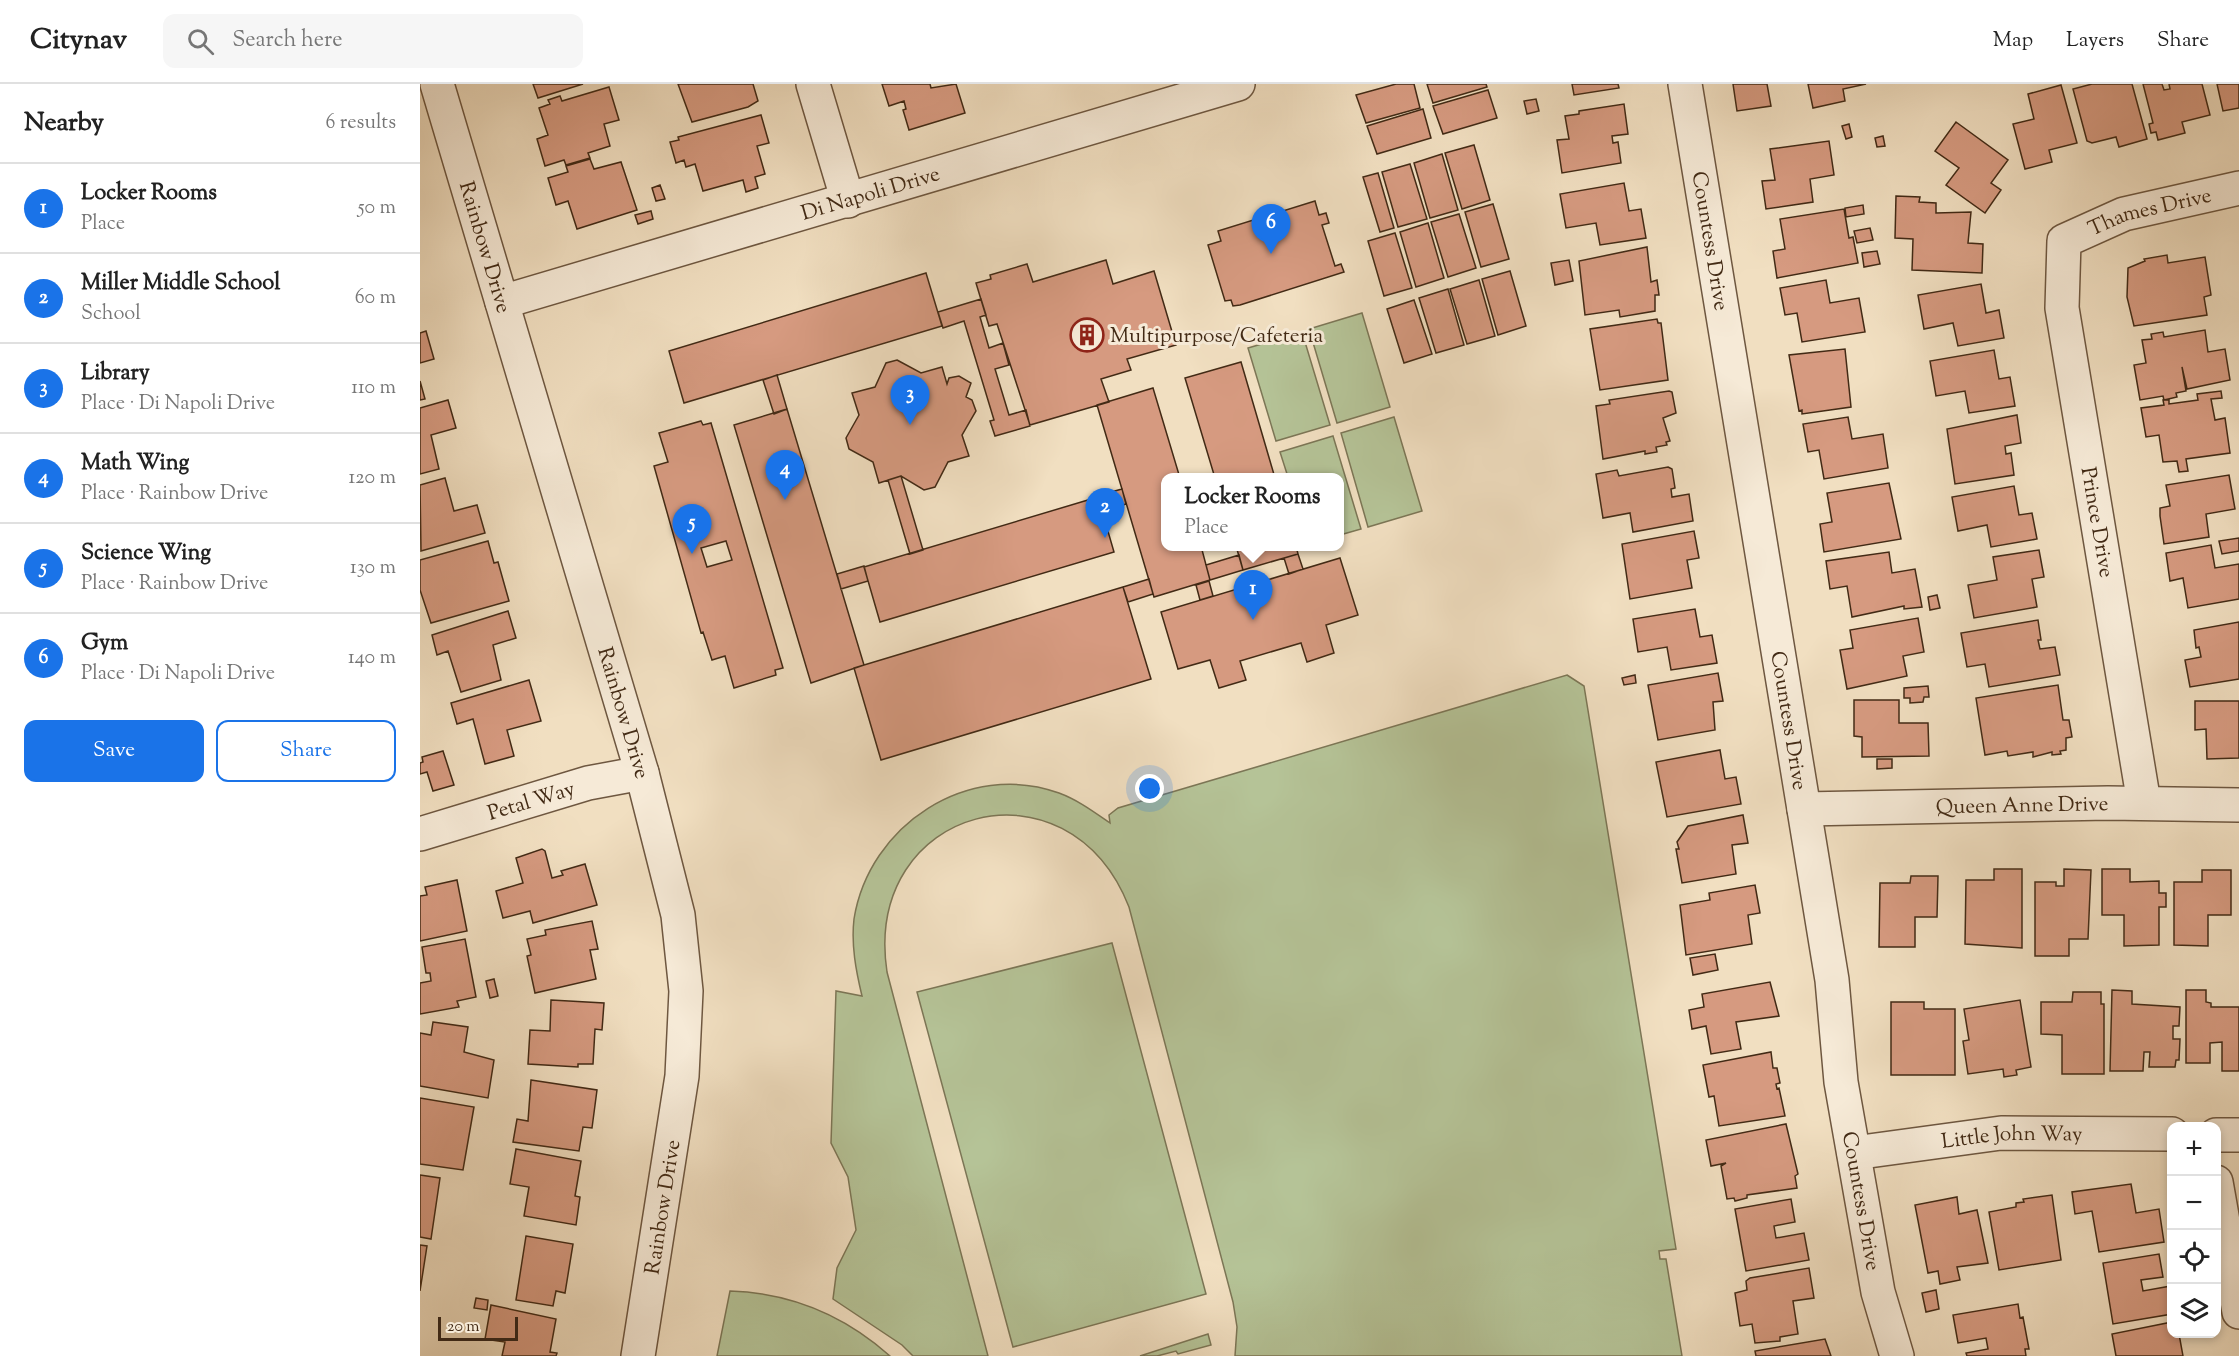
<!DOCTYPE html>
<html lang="en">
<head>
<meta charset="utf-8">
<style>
  body { margin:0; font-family:"Sorts Mill Goudy",serif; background:#f6f6f6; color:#222 }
  .controls { position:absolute; right:18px; bottom:18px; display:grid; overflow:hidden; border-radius:12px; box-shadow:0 3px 9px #0003 }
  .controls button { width:54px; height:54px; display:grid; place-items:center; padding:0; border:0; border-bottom:2px solid #e0e0e0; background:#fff; color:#222; font:30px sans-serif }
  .scale { position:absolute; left:18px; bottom:15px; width:80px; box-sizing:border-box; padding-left:6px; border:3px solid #422a15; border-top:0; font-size:16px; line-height:21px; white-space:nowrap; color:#422a15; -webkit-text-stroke:4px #f6ead7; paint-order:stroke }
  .you { position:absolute; left:730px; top:705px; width:21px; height:21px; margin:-15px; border:4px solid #fff; border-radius:50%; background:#1a73e8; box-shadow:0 0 0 9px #1a73e833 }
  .badge { display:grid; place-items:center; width:39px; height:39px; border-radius:50%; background:#1a73e8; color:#fff; font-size:20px; font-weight:700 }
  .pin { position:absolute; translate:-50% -50px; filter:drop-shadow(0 2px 3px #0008) }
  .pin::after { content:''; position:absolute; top:32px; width:21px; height:18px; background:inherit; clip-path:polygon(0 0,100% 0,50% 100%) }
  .popup { position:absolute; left:741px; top:389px; width:183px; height:78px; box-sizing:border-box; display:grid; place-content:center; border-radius:12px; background:#fff; filter:drop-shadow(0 2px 4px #0005); font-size:20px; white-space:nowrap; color:#767676 }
  .popup b { font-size:22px; color:#222 }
  .popup::after { content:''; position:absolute; left:50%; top:100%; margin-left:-12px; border:12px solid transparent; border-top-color:#fff }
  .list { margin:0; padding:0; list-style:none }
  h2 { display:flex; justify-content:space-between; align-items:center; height:78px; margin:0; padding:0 24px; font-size:26px }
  h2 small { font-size:20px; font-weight:400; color:#767676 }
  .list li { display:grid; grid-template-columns:39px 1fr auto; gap:18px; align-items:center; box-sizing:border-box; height:90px; padding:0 24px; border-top:2px solid #e0e0e0 }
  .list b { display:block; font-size:22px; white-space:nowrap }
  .list p { margin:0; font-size:20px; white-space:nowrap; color:#767676 }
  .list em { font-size:20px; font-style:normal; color:#767676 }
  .actions { display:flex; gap:12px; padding:18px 24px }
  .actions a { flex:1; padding:14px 0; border:2px solid #1a73e8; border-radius:12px; text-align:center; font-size:21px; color:#1a73e8 }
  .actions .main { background:#1a73e8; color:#fff }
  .icon { flex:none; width:33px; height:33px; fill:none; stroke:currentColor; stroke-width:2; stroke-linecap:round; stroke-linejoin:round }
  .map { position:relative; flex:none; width:1819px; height:1272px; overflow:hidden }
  header { display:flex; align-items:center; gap:36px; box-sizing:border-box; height:84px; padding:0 30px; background:#fff; border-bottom:2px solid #e0e0e0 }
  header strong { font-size:28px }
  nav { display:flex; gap:33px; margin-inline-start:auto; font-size:21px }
  .search { width:420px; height:54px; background:#f6f6f6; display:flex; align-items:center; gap:15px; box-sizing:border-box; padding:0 21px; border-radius:12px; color:#767676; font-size:22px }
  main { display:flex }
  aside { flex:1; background:#fff }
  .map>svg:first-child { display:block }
  .green { fill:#b5c397; stroke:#7c7656; stroke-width:1.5 }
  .building { fill:#d69a80; stroke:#422a15; stroke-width:1.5; fill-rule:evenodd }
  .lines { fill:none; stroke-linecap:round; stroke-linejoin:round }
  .minor-casing { stroke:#6e5740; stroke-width:36 }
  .minor { stroke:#f6ead7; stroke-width:33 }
  .labels { text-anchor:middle; stroke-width:6; stroke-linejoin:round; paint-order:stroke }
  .street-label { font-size:21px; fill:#422a15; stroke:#f6ead7 }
  .poi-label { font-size:21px; fill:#422a15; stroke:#f6ead7; text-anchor:start }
</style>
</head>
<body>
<header>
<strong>Citynav</strong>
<div class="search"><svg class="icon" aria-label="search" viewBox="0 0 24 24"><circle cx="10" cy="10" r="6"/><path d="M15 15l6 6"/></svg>Search here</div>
<nav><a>Map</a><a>Layers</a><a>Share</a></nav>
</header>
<main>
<aside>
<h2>Nearby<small>6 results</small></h2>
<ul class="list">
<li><span class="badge">1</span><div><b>Locker Rooms</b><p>Place</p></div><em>50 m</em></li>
<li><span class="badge">2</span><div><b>Miller Middle School</b><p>School</p></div><em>60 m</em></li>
<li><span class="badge">3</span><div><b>Library</b><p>Place · Di Napoli Drive</p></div><em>110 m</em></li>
<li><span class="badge">4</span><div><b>Math Wing</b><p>Place · Rainbow Drive</p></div><em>120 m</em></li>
<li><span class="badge">5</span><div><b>Science Wing</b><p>Place · Rainbow Drive</p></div><em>130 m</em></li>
<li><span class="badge">6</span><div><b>Gym</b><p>Place · Di Napoli Drive</p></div><em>140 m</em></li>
</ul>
<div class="actions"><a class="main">Save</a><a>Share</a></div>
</aside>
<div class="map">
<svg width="1819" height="1272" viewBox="0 0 1819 1272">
  <rect width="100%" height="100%" fill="#f1dfc1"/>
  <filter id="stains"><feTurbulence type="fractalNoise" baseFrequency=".00333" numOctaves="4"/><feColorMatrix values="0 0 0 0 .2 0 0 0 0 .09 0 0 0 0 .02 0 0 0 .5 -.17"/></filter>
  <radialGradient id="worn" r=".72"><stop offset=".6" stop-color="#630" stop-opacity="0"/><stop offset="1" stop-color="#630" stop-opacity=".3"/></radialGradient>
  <!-- green -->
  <path class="green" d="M942 229 970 323 917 339 889 245Z
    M882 248 910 341 856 357 828 264Z
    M974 333 1002 427 948 443 921 349Z
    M913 352 941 445 920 451V394L868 393 860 368Z
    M1147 591 1164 602 1256 1165 1239 1167 1240 1175H1246L1262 1272H815L817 1243 813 1218 709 823C648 668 442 722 467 888L568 1272H493L482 1261 413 1215 417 1184 436 1146 428 1093 411 1059 416 907 442 912C436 887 431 861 434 835 449 741 548 676 639 709 658 716 674 728 690 739L689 731 698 724Z
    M692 859 786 1210 593 1263 497 908Z
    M310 1207C371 1209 425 1232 470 1272H297Z
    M788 1250 791 1261 758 1270 756 1267 737 1272H720Z"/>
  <!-- building -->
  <path class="building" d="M113 0H163L118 14Z
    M258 0H333L338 17 328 23 272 38Z
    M462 0H510L511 4 536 0 545 29 489 46 483 26 486 25 484 17 469 22Z
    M976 0H994L1000 24 946 39 936 11Z
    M1007 0H1066L1067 3 1013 19Z
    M1152 0H1198L1199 4 1154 11Z
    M1313 0H1347L1351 22 1317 27Z
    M1388 0H1446L1423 5 1425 17 1393 24Z
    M1672 0H1712L1727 55 1699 63 1696 53 1672 59 1667 57 1653 5Z
    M1723 0H1742L1744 6 1750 5 1749 0H1782L1790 31 1762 38 1765 49 1738 56 1736 48 1731 49 1729 40 1733 39Z
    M1797 0H1819V24L1803 27Z
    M1641 1 1657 59 1629 66 1632 78 1605 85 1593 40 1614 35 1608 10Z
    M189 3 199 36 184 40 190 62 168 69 170 74 146 81 144 76 125 82 117 55 128 51 119 24 130 20 128 16 140 12 142 17Z
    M1068 6 1077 34 1023 50 1013 22Z
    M1116 15 1119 27 1107 30 1104 17Z
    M1204 20 1208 50 1192 52 1193 59 1198 58 1201 79 1142 89 1137 56 1149 55 1145 32 1159 30V27Z
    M1003 25 1011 54 957 70 947 42Z
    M341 31 349 59 337 62 345 90 335 93 338 104 326 108 323 96 283 107 275 80 266 83 264 76 256 79 250 58 259 56 258 53Z
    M1536 38 1588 76 1571 99 1581 106 1565 129 1526 101 1539 84 1515 67Z
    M1429 40 1432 53 1426 55 1422 42Z
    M1463 52 1465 62 1457 63 1455 54Z
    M1409 57 1414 91 1390 95 1393 118 1346 125 1342 97 1355 96 1350 65Z
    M1054 61 1070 116 1042 125 1025 69Z
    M1022 70 1038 126 1010 134 994 79Z
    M170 75 174 85 201 78 217 126 157 145 148 117 136 121 128 94 148 88 146 82Z
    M990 80 1007 135 978 143 962 88Z
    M958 89 974 144 960 148 943 93Z
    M1204 99 1209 127 1221 125 1226 154 1180 161 1176 139 1146 144 1140 110Z
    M240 101 245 115 236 117 232 104Z
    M1476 112 1500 113 1499 118 1516 119V129L1551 128 1548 159 1563 160 1562 189 1492 186 1493 155 1475 154Z
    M895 117 899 131 906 129 909 139 902 141 915 182 921 180 924 188 820 221 813 222 811 216 805 217 788 161 801 157 798 147Z
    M1073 120 1089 175 1061 183 1045 128Z
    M1443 121 1444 130 1426 133 1425 124Z
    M1424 125 1429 154 1433 153 1438 179 1357 194 1353 167 1365 165 1360 135Z
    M231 127 233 135 218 140 215 131Z
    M1039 130 1056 184 1028 193 1011 138Z
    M1008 139 1024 194 996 203 980 148Z
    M1450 144 1453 156 1437 159 1434 147Z
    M975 149 992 204 964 212 948 157Z
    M1227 163 1231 198 1237 196 1239 211H1235V227L1200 233 1199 226 1165 231 1159 177Z
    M1457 167 1460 180 1444 183 1442 169Z
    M1747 171 1748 179 1785 173 1791 211 1784 213 1787 231 1714 242 1707 213 1708 184 1725 177 1724 175Z
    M686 176 693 200 734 187 756 261 707 275 711 286 681 295 689 318 610 341 577 240 569 242 556 199 571 195 570 191 607 180 613 198Z
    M1149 176 1153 197 1135 201 1131 179Z
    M1090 187 1106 242 1078 251 1062 195Z
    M506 189 522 242 264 319 249 267Z
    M1059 196 1075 252 1047 260 1030 205Z
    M1406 196 1410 219 1439 214 1445 248 1382 258 1377 229 1365 231 1360 204Z
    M1561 200 1566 229 1579 226 1584 254 1538 262 1533 239 1504 245 1498 211Z
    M1028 205 1044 261 1016 269 999 214Z
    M561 215 566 231 560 233 569 264 583 259 589 281 575 285 589 331 606 326 610 342 575 352 570 337 574 336 544 237 523 244 518 228Z
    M994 216 1012 270 984 279 967 225Z
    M1237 235 1238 239H1241L1248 296 1180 306 1170 245Z
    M1785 246 1788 268 1805 265 1810 296 1767 305 1762 283 1766 307 1756 309 1757 313 1744 316 1743 312 1720 316 1714 281 1726 279 1722 256 1732 255 1731 250 1743 248 1744 253Z
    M6 247 14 275 0 279V249Z
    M1425 265 1431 323 1382 330V326L1379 327 1369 271Z
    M1574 266 1579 295 1590 293 1595 322 1549 329 1545 307 1516 312 1510 277Z
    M477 276 501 289 522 283 527 300 529 294 539 292 551 299 546 313 552 316 556 327 542 351 549 372 528 378 515 403 504 406 481 392 459 399 453 378 429 365 426 354 439 331 432 309 455 303 466 279Z
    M821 278 855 394H795L765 294Z
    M357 291 367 325 354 330 343 296Z
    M0 297 5 315 0 316Z
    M733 304 760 394H746V462H781L790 496 734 513 677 321Z
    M1249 307 1252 308 1256 329 1243 334 1250 357 1246 358 1247 361 1236 363 1237 368 1225 370V367L1183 375 1176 322 1190 320 1189 316Z
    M1801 307 1802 314 1791 315 1795 336 1805 334 1810 369 1766 375 1768 387 1759 388 1757 377 1743 378 1739 351 1726 353 1721 324 1744 321 1743 316H1749V320L1778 316 1777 310Z
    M28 316 36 344 11 351 19 385 0 390V324Z
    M367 325 444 581 391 599 314 341Z
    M1597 331 1601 359 1585 362 1586 370 1591 369 1594 391 1535 400 1527 345Z
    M1428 333 1432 355 1463 350 1468 384 1404 395 1399 366 1388 368 1383 340Z
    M281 337 283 341 291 339 363 584 355 586 356 591 314 604 305 572 292 576 283 548 281 549 234 382 248 378 239 349ZM306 457 312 476 287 483 281 464Z
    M1248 383 1252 385 1255 404 1251 405 1252 413 1269 410 1273 437 1213 448 1210 429 1183 434 1176 390 1197 386 1199 392Z
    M1809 391 1815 425 1786 430 1789 453 1744 460 1740 432V424L1750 422 1746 401Z
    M481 392 503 466 490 470 468 396Z
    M25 394 34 427 57 421 65 449 1 467 0 401Z
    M1469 399 1481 455 1404 468 1400 440 1412 438 1407 409Z
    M1594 402 1599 431 1612 429 1617 455 1571 463 1567 441 1538 447 1532 413Z
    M702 405 706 420 682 428 677 412Z
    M678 413 694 468 460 538 444 483Z
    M1274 447 1279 474 1267 476 1272 504 1210 515 1202 460Z
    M1819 454V467L1802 470 1799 457Z
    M68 457 74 479 78 478 89 517 11 539 0 506V476Z
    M1791 461 1795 484 1819 480V515L1768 524 1763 494 1750 497 1746 469Z
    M816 462H876L878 470 823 486Z
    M1619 466 1624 493 1612 495 1617 523 1554 534 1548 501 1577 496 1573 473Z
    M1469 468 1472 489 1495 485 1502 523 1484 525V522L1432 533 1427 502 1410 505 1406 477Z
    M878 470 883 485 869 490 864 474Z
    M819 471 823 486 790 496 786 481Z
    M920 474 938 531 906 541 914 569 887 578 881 559 820 577 826 596 799 604 790 576 758 585 741 528Z
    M444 482 448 497 421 505 417 490Z
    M729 495 733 510 708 518 703 503Z
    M789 497 793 512 780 516 776 501Z
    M703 503 731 595 461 676 434 584Z
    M1517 511 1520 524 1510 526 1508 513Z
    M1275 525 1280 553 1292 551 1297 579 1251 586 1247 563 1218 568 1213 535Z
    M88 527 96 554 73 561 81 596 41 608 28 567 17 571 12 551Z
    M1498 534 1504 568 1483 572 1487 592 1427 605 1420 566 1433 564 1430 546Z
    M1618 536 1621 556H1618L1620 565 1635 563 1640 591 1569 603 1565 580 1547 583 1541 549Z
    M1819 538V595L1770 603 1765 576 1781 573 1779 563 1776 564 1774 546Z
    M1298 589 1303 617 1293 618 1295 646 1238 656 1228 601Z
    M1215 591 1216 599 1204 601 1202 594Z
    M109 596 121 637 87 646 94 672 65 680 53 635 37 640 31 619Z
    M1638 601 1643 636H1649L1652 653 1646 654V666L1640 667 1641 670 1632 671V668L1613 673V668L1588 672 1587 667 1565 671 1556 614Z
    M1508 602 1509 613H1504L1503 618 1490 619V614H1484V604Z
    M1434 616H1479V639H1508L1509 672 1442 673V653L1434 652Z
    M1775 617H1819V674L1787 675 1786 645 1775 646Z
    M1300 666 1305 695 1316 693 1321 720 1247 733 1236 678Z
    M23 667 34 701 13 707 7 688 0 690V679L3 678 2 673Z
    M1457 675H1472V684L1457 685Z
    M1323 731 1328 759 1312 761 1316 790 1262 799 1256 765H1259L1257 758 1268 742Z
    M122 765 125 767 132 794 143 791 141 787 165 780 177 821 113 839 110 827 83 834 76 807 103 799 96 774Z
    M1574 785H1602V864L1545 860 1546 796H1574Z
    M1644 785 1671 786 1668 855H1649V872H1615V798H1636V802H1644Z
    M1682 785H1710V798L1739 797V809H1746V823H1739V861L1704 862V831H1682Z
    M1782 786H1811V831H1788V862L1754 861V798H1782Z
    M1491 792H1518L1517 833H1495V863H1459L1460 799H1490Z
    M37 796 47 847 0 857V812L7 811 5 803Z
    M1335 801 1340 829 1328 831 1332 860 1266 871 1260 821 1290 816 1289 809Z
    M172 837 178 865 170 866 176 895 115 909 107 872 111 871 107 855 126 851 125 846Z
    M45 855 56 913 37 917 39 923 0 930V899L11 897 10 889H6L2 863Z
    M1295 870 1298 886 1273 891 1270 874Z
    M74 895 78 912 70 914 66 897Z
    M1350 898 1359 932 1316 938 1321 965 1291 970 1286 942 1272 945 1269 926 1284 923 1282 910Z
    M1692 906 1712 907V920L1760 923 1759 942H1753V955H1760L1759 976H1756L1755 983H1729L1730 968H1724L1723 987H1690Z
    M1766 906H1786V918L1791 919V923H1819V987H1802V958L1790 959V979H1766Z
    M1653 908H1681V920H1684V990H1642V951L1621 950V918H1652Z
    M131 916 184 919 182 946 175 945 173 980H158V983L108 980 110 946 130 947Z
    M1600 916 1611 983 1596 986 1597 991 1584 993 1583 985 1548 990 1543 957 1549 956 1544 925Z
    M1471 918H1504V925H1535V991H1471Z
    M13 938 48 943 44 968 74 976 68 1014 0 1002V949L11 951Z
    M1351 968 1353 984H1357L1360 999 1356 1000 1357 1005 1359 1004 1365 1032 1299 1042 1294 1012 1289 1013 1283 981Z
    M111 996 177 1006 172 1044 163 1043 159 1067 93 1058 97 1035 108 1037Z
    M0 1014 54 1023 43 1086 0 1080Z
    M1366 1040 1378 1090 1375 1092 1377 1104 1327 1111V1114L1315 1117 1314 1114 1307 1115 1301 1082 1306 1079 1291 1082 1286 1056Z
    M96 1065 161 1077 155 1112 160 1113 156 1141 104 1132 109 1103 90 1100Z
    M0 1091 20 1094 11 1155 0 1153Z
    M1711 1100 1716 1129 1739 1125 1744 1158 1679 1168 1672 1127 1655 1130 1652 1108Z
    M1632 1111 1641 1176 1579 1186 1569 1128 1596 1123V1119L1604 1118 1603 1115Z
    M1537 1113 1539 1130 1557 1126 1568 1179 1537 1183 1540 1196 1520 1200 1518 1187 1508 1189 1495 1121Z
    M1371 1115 1375 1138 1354 1142 1356 1154 1384 1149 1389 1176 1326 1187 1315 1125Z
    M106 1152 153 1160 145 1209 136 1207 133 1222 96 1216Z
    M0 1161 7 1162 0 1207Z
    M1739 1170 1743 1193 1721 1196 1723 1207 1751 1202 1752 1230 1693 1240 1683 1179Z
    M1389 1184 1394 1214 1373 1217 1378 1250 1360 1253V1257L1335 1259 1332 1240 1320 1242 1315 1209 1327 1206 1326 1197 1330 1194Z
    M1516 1206 1519 1225 1506 1228 1502 1209Z
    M56 1214 68 1216 67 1226 54 1224Z
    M1598 1220 1600 1234 1603 1233 1609 1265H1605L1606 1272H1547L1546 1269 1568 1265 1566 1254 1538 1259 1533 1231Z
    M71 1221 136 1235 130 1268 137 1269 136 1272H82L85 1258 65 1255Z
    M1752 1238V1250H1759L1763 1272H1696L1692 1250Z
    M1405 1255 1411 1272H1336L1335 1267Z"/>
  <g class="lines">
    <!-- minor casing -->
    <g class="minor-casing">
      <g id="minor">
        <path id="s1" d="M17 0 222 689 258 831 266 907 262 992 218 1272"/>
        <path d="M393 0 428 117"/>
        <path id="s2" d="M1265 0 1412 896 1421 998 1458 1208 1477 1272"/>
        <path id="s3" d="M82 218 818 0"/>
        <path id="s4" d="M1724 719 1642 224 1644 157 1704 130 1819 104"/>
        <path id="s5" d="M1384 725 1688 719 1819 721"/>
        <path id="s6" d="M0 750 168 699 222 689"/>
        <path d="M1796 1051H1819"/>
        <path id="s7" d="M1434 1069 1581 1049 1752 1050"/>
        <path d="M1796 1098 1819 1228"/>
      </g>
    </g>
    <!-- minor -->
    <use href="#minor" class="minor"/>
  </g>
  <!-- icons -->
  <defs>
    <g id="building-ring" transform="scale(1.725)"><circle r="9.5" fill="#f6ead7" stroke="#8f2418" stroke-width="1.5"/><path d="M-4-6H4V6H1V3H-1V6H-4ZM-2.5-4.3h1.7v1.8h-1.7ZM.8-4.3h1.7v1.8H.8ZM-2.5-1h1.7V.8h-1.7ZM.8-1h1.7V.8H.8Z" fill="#8f2418"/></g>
  </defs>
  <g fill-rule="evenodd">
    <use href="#building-ring" x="667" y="251"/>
  </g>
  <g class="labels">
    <!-- street labels -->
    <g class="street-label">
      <text dy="7" stroke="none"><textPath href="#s3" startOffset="384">Di Napoli Drive</textPath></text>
      <text dy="7" stroke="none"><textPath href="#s4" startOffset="660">Thames Drive</textPath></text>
      <text dy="7" stroke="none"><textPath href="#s2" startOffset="159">Countess Drive</textPath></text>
      <text dy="7" stroke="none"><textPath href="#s1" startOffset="170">Rainbow Drive</textPath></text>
      <text transform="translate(1678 438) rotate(80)" y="7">Prince Drive</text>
      <text dy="7" stroke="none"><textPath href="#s1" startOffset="656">Rainbow Drive</textPath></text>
      <text dy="7" stroke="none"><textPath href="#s2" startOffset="645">Countess Drive</textPath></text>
      <text dy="7" stroke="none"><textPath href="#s6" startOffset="116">Petal Way</textPath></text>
      <text dy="7" stroke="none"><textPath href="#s5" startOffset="218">Queen Anne Drive</textPath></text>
      <text dy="7" stroke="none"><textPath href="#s7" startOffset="159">Little John Way</textPath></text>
      <text dy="7" stroke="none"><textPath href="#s2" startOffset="1131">Countess Drive</textPath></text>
      <text transform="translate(242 1123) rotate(-81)" y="7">Rainbow Drive</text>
    </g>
    <!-- poi labels -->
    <g class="poi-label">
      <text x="690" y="258">Multipurpose/Cafeteria</text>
    </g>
  </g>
  <rect width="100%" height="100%" filter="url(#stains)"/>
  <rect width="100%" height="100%" fill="url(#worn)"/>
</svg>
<div class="controls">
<button>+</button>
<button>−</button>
<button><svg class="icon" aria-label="locate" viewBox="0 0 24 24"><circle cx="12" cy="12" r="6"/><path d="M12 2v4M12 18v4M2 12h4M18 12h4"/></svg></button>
<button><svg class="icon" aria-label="layers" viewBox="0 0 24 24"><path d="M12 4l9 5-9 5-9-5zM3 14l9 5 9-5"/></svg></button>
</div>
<div class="scale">20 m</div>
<div class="you"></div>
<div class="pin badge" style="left:833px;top:536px">1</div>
<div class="popup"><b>Locker Rooms</b>Place</div>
<div class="pin badge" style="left:685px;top:454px">2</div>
<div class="pin badge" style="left:490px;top:341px">3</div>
<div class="pin badge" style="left:365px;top:416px">4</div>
<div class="pin badge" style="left:272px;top:470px">5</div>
<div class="pin badge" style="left:851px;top:170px">6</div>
</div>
</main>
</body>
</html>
